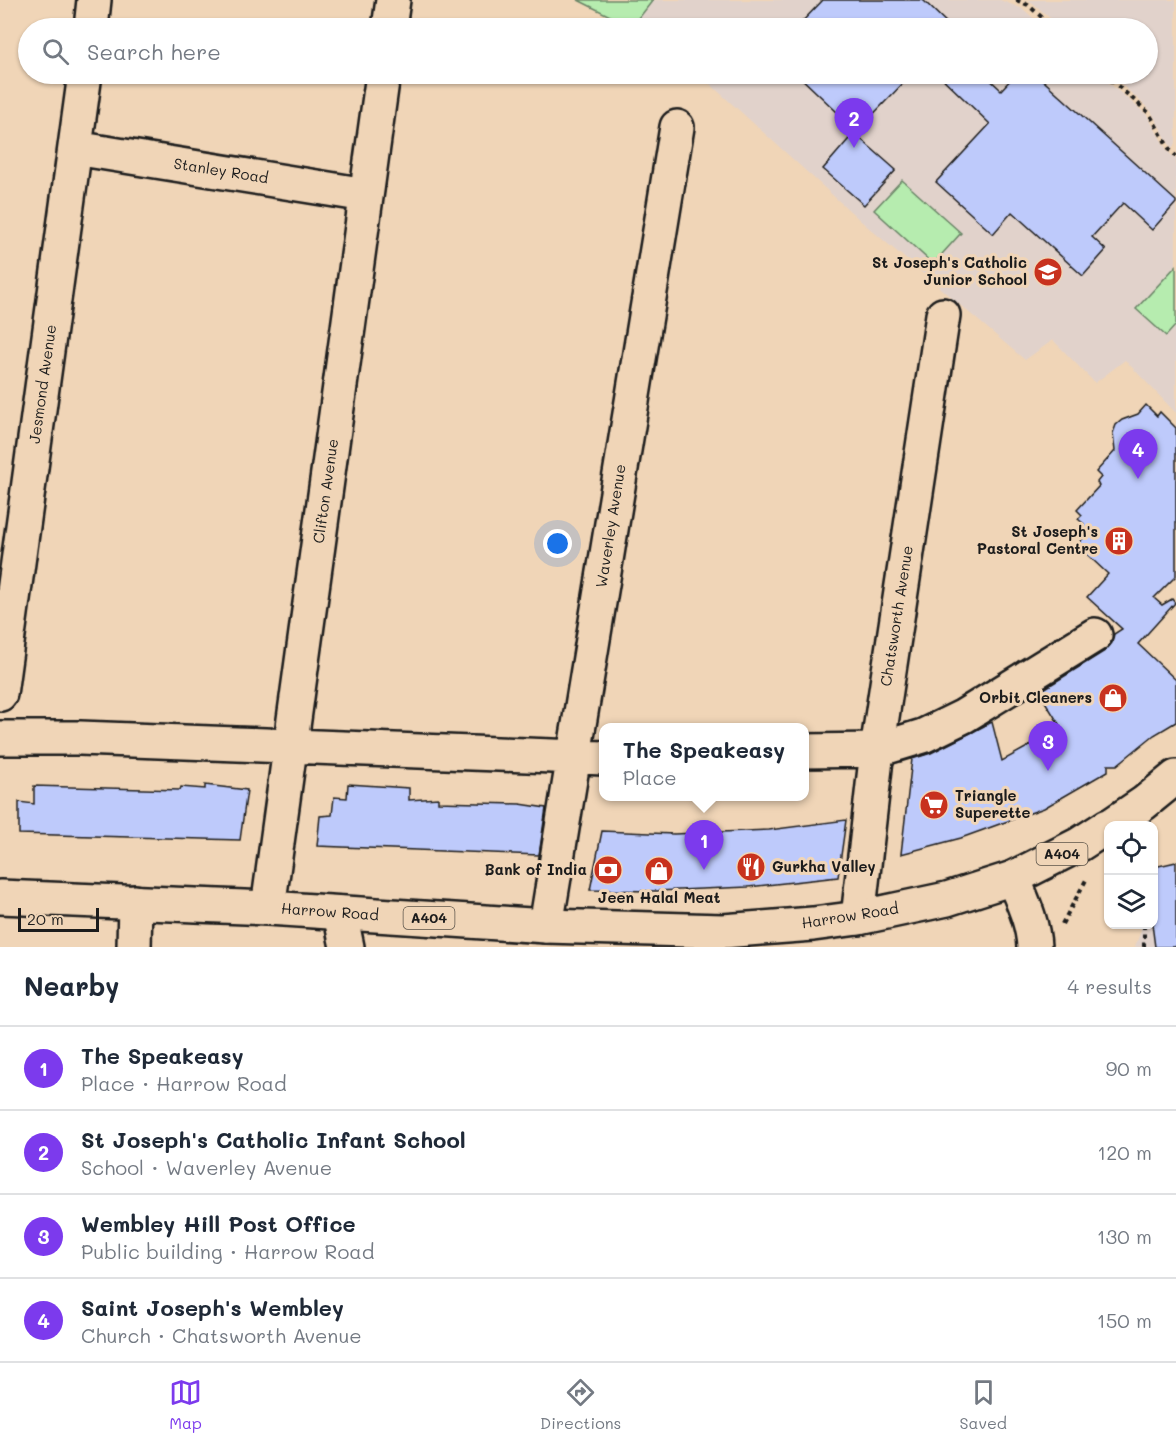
<!DOCTYPE html>
<html lang="en">
<head>
<meta charset="utf-8">
<style>
  body { margin:0; font-family:Mali,sans-serif; background:#f2f2f3; color:#1f2937 }
  .controls { position:absolute; right:18px; bottom:18px; display:grid; overflow:hidden; border-radius:12px; box-shadow:0 2px 4px #0004 }
  .controls button { width:54px; height:54px; display:grid; place-items:center; padding:0; border:0; border-bottom:2px solid #e0e1e3; background:#fff; color:#1f2937; font:30px sans-serif }
  .scale { position:absolute; left:18px; bottom:15px; width:81px; box-sizing:border-box; padding-left:6px; border:3px solid #1c1c1c; border-top:0; font-size:16px; line-height:21px; white-space:nowrap; color:#1c1c1c; -webkit-text-stroke:4px #f0d5b7; paint-order:stroke }
  .you { position:absolute; left:558px; top:544px; width:21px; height:21px; margin:-15px; border:4px solid #fff; border-radius:50%; background:#1a73e8; box-shadow:0 0 0 9px #1a73e833 }
  .badge { display:grid; place-items:center; width:39px; height:39px; border-radius:50%; background:#7c3aed; color:#fff; font-size:20px; font-weight:700 }
  .pin { position:absolute; translate:-50% -50px; filter:drop-shadow(0 2px 3px #0008) }
  .pin::after { content:''; position:absolute; top:32px; width:21px; height:18px; background:inherit; clip-path:polygon(0 0,100% 0,50% 100%) }
  .popup { position:absolute; left:599px; top:723px; width:210px; height:78px; box-sizing:border-box; display:grid; place-content:center; border-radius:12px; background:#fff; filter:drop-shadow(0 2px 4px #0005); font-size:20px; white-space:nowrap; color:#747a83 }
  .popup b { font-size:22px; color:#1f2937 }
  .popup::after { content:''; position:absolute; left:50%; top:100%; margin-left:-12px; border:12px solid transparent; border-top-color:#fff }
  .list { margin:0; padding:0; list-style:none }
  h2 { display:flex; justify-content:space-between; align-items:center; height:78px; margin:0; padding:0 24px; font-size:26px }
  h2 small { font-size:20px; font-weight:400; color:#747a83 }
  .list li { display:grid; grid-template-columns:39px 1fr auto; gap:18px; align-items:center; box-sizing:border-box; height:84px; padding:0 24px; border-top:2px solid #e0e1e3 }
  .list b { display:block; font-size:22px; white-space:nowrap }
  .list p { margin:0; font-size:20px; white-space:nowrap; color:#747a83 }
  .list em { font-size:20px; font-style:normal; color:#747a83 }
  .icon { flex:none; width:33px; height:33px; fill:none; stroke:currentColor; stroke-width:2; stroke-linecap:round; stroke-linejoin:round }
  .map { position:relative; flex:none; width:1176px; height:947px; overflow:hidden }
  .search { position:absolute; background:#fff; box-shadow:0 2px 4px #0004; left:18px; right:18px; top:18px; height:66px; display:flex; align-items:center; gap:15px; box-sizing:border-box; padding:0 21px; border-radius:33px; color:#747a83; font-size:22px }
  .sheet { height:414px; background:#fff }
  nav { display:flex; justify-content:space-around; align-items:center; box-sizing:border-box; height:84px; border-top:2px solid #e0e1e3; background:#fff; font-size:16px; color:#747a83 }
  nav a { display:grid; justify-items:center; gap:3px }
  nav .on { color:#7c3aed }
  .map>svg:first-child { display:block }
  .built { fill:#e1d2cb }
  .green { fill:#b6ecaf; stroke:#698466; stroke-width:1.5 }
  .building { fill:#becafb; stroke:#1c1c1c; stroke-width:1.5 }
  .lines { fill:none; stroke-linecap:round; stroke-linejoin:round }
  .minor-casing { stroke:#1c1c1c; stroke-width:38 }
  .major-casing { stroke:#1c1c1c; stroke-width:38 }
  .path { stroke:#1c1c1c; stroke-width:4; stroke-dasharray:4.5 4.5; stroke-linecap:butt }
  .minor { stroke:#f0d5b7; stroke-width:33 }
  .major { stroke:#f0d5b7; stroke-width:33 }
  .labels { text-anchor:middle; stroke-width:6; stroke-linejoin:round; paint-order:stroke }
  .shield { fill:#f0d5b7; stroke:#5c544a; stroke-width:1.5 }
  .shield-label { font-size:14px; font-weight:bold; fill:#1c1c1c }
  .street-label { font-size:15px; fill:#1c1c1c; stroke:#f0d5b7 }
  .poi-label { font-size:15px; font-weight:bold; fill:#1c1c1c; stroke:#f0d5b7; text-anchor:end }
</style>
</head>
<body>
<div class="map">
<svg width="1176" height="947" viewBox="0 0 1176 947">
  <rect width="100%" height="100%" fill="#f0d5b7"/>
  <filter id="ink" filterUnits="userSpaceOnUse"><feTurbulence type="fractalNoise" baseFrequency=".0167" numOctaves="2"/><feDisplacementMap in="SourceGraphic" scale="12" xChannelSelector="R" yChannelSelector="G"/><feConvolveMatrix kernelMatrix="1 2 1 2 8 2 1 2 1" color-interpolation-filters="sRGB"/></filter>
  <g filter="url(#ink)">
    <!-- built -->
    <path class="built" d="M653 0H1000L1023 9 1045 28 632 27Z
      M1027 0H1176V142L1172 149 1151 111 1110 74H1148V28H1061L1033 3Z
      M699 74H1098L1147 115 1168 152 1176 159V413L1125 360 1095 383 1053 340 1025 360 862 222Z
      M1176 861V947H1135L1141 930 1140 925 1154 924V867Z"/>
    <!-- green -->
    <path class="green" d="M578 0H653L632 27Z
      M902 180 961 233 933 264 874 210Z
      M1176 266V325L1166 336 1136 309Z"/>
    <!-- building -->
    <path class="building" d="M823 0H923L952 28H796Z
      M797 74H912L857 131Z
      M938 74H984L1001 90 1016 74H1036L1176 201V203L1152 230 1123 203 1092 237 1106 250 1083 276 1012 212 993 234 936 182 990 124Z
      M854 133 896 170 864 205 823 169Z
      M1146 405 1157 416 1160 412 1176 428V576L1154 598 1162 605 1172 599 1175 603 1138 644 1176 680V722L1154 735 1117 765H1108V771L1044 808 961 838 901 854 912 759 931 753 992 722 1002 761 1051 734 1050 729 1059 724 1039 692 1105 651 1112 643 1114 634 1122 629 1087 597 1108 574 1077 545 1084 537 1078 531 1084 524 1078 519 1082 515 1077 510 1099 486 1097 482 1101 477 1096 472 1115 451 1113 433 1116 425 1122 420 1138 414Z
      M348 784 409 788V800L438 798V802L520 804 546 808 539 855 317 846 320 816 332 815 334 797 347 798Z
      M205 785 247 790 240 840 19 834V802L34 804V786L180 790 181 787 205 789Z
      M846 820 838 877 748 887 656 891 590 890 602 831 674 834 769 830Z
      M1176 862V947H1155L1152 924H1154V867Z"/>
    <g class="lines">
      <!-- minor casing -->
      <g class="minor-casing">
        <path id="minor" d="M91 28 94 0
          M389 28 393 0
          M75 148 366 195
          M0 694 85 74
          M0 738H80L604 758
          M804 751 877 750 923 736 964 716 1095 635
          M1013 878C1022 900 1033 922 1034 947
          M268 908 383 74
          M340 913 347 947
          M858 918 877 750 943 315
          M546 926 677 127
          M134 947 135 902"/>
      </g>
      <!-- major casing -->
      <g class="major-casing">
        <path id="major" d="M1110 826 1144 803 1176 777
          M0 897 268 908 546 926 723 931 813 924 858 918 947 899 1013 878 1080 844 1108 826"/>
      </g>
      <!-- path -->
      <path class="path" d="M1016 0 1028 5 1054 28
        M1104 74 1149 113 1170 150 1176 156
        M1062 924 1086 880
        M1144 947V924"/>
      <!-- minor -->
      <use href="#minor" class="minor"/>
      <!-- major -->
      <use href="#major" class="major"/>
    </g>
  </g>
  <!-- icons -->
  <defs>
    <g id="school-disc" transform="scale(1.5)"><circle r="9.5" fill="#c8321e" stroke="#f0d5b7"/><path d="M0-5L7-2L0 1L-7-2ZM-4 1L0 2.5L4 1V4Q0 6-4 4Z" fill="#fff"/></g>
    <g id="building-disc" transform="scale(1.5)"><circle r="9.5" fill="#c8321e" stroke="#f0d5b7"/><path d="M-4-6H4V6H1V3H-1V6H-4ZM-2.5-4.3h1.7v1.8h-1.7ZM.8-4.3h1.7v1.8H.8ZM-2.5-1h1.7V.8h-1.7ZM.8-1h1.7V.8H.8Z" fill="#fff"/></g>
    <g id="shop-disc" transform="scale(1.5)"><circle r="9.5" fill="#c8321e" stroke="#f0d5b7"/><path d="M-5-2.5h2.3a2.7 3.5 0 0 1 5.4 0H5L5.5 6h-11ZM-1.5-2.5h3a1.5 2.3 0 0 0-3 0Z" fill="#fff"/></g>
    <g id="supermarket-disc" transform="scale(1.5)"><circle r="9.5" fill="#c8321e" stroke="#f0d5b7"/><path d="M-6-5.5h2.5l.6 2H6L4.5 2H-2.5L-4.4-4H-6ZM-1.5 3.2a1.3 1.3 0 1 0 .1 0ZM3 3.2a1.3 1.3 0 1 0 .1 0Z" fill="#fff"/></g>
    <g id="restaurant-disc" transform="scale(1.5)"><circle r="9.5" fill="#c8321e" stroke="#f0d5b7"/><path d="M-5-6h1v4h1v-4h1v4h1v-4h1v5L-1.5 .5V6h-2V.5L-5-1ZM5-6V6H3V1.5H1.5Q1.5-4 5-6Z" fill="#fff"/></g>
    <g id="bank-disc" transform="scale(1.5)"><circle r="9.5" fill="#c8321e" stroke="#f0d5b7"/><path d="M-6-4H6V4H-6ZM0-2.3a2.3 2.3 0 1 0 0 4.6a2.3 2.3 0 1 0 0-4.6Z" fill="#fff"/></g>
  </defs>
  <g fill-rule="evenodd">
    <use href="#school-disc" x="1048" y="272"/>
    <use href="#building-disc" x="1119" y="541"/>
    <use href="#shop-disc" x="1113" y="698"/>
    <use href="#supermarket-disc" x="934" y="805"/>
    <use href="#restaurant-disc" x="751" y="867"/>
    <use href="#bank-disc" x="608" y="870"/>
    <use href="#shop-disc" x="659" y="871"/>
  </g>
  <g class="labels">
    <!-- shield labels -->
    <g class="shield">
      <rect x="1036.5" y="843" width="51" height="22" rx="4.5"/>
      <rect x="403.5" y="907" width="51" height="22" rx="4.5"/>
    </g>
    <g class="shield-label">
      <text x="1062" y="859">A404</text>
      <text x="429" y="923">A404</text>
    </g>
    <!-- street labels -->
    <g class="street-label">
      <text transform="translate(221 171) rotate(9)" y="5">Stanley Road</text>
      <text transform="translate(43 384) rotate(-82)" y="5">Jesmond Avenue</text>
      <text transform="translate(326 491) rotate(-82)" y="5">Clifton Avenue</text>
      <text transform="translate(611 526) rotate(-81)" y="5">Waverley Avenue</text>
      <text transform="translate(897 616) rotate(-81)" y="5">Chatsworth Avenue</text>
      <text transform="translate(330 912) rotate(4)" y="5">Harrow Road</text>
      <text transform="translate(850 916) rotate(-9)" y="5">Harrow Road</text>
    </g>
    <!-- poi labels -->
    <g class="poi-label">
      <text x="1027" y="268">St Joseph's Catholic<tspan x="1027" dy="17">Junior School</tspan></text>
      <text x="1098" y="537">St Joseph's<tspan x="1098" dy="17">Pastoral Centre</tspan></text>
      <text x="1092" y="703">Orbit Cleaners</text>
      <text x="955" y="801" text-anchor="start">Triangle<tspan x="955" dy="17">Superette</tspan></text>
      <text x="772" y="872" text-anchor="start">Gurkha Valley</text>
      <text x="587" y="875">Bank of India</text>
      <text x="659" y="903" text-anchor="middle">Jeen Halal Meat</text>
    </g>
  </g>
</svg>
<div class="controls">
<button><svg class="icon" aria-label="locate" viewBox="0 0 24 24"><circle cx="12" cy="12" r="6"/><path d="M12 2v4M12 18v4M2 12h4M18 12h4"/></svg></button>
<button><svg class="icon" aria-label="layers" viewBox="0 0 24 24"><path d="M12 4l9 5-9 5-9-5zM3 14l9 5 9-5"/></svg></button>
</div>
<div class="scale">20 m</div>
<div class="you"></div>
<div class="pin badge" style="left:704px;top:870px">1</div>
<div class="popup"><b>The Speakeasy</b>Place</div>
<div class="pin badge" style="left:854px;top:148px">2</div>
<div class="pin badge" style="left:1048px;top:771px">3</div>
<div class="pin badge" style="left:1138px;top:479px">4</div>
<div class="search"><svg class="icon" aria-label="search" viewBox="0 0 24 24"><circle cx="10" cy="10" r="6"/><path d="M15 15l6 6"/></svg>Search here</div>
</div>
<section class="sheet">
<h2>Nearby<small>4 results</small></h2>
<ul class="list">
<li><span class="badge">1</span><div><b>The Speakeasy</b><p>Place · Harrow Road</p></div><em>90 m</em></li>
<li><span class="badge">2</span><div><b>St Joseph's Catholic Infant School</b><p>School · Waverley Avenue</p></div><em>120 m</em></li>
<li><span class="badge">3</span><div><b>Wembley Hill Post Office</b><p>Public building · Harrow Road</p></div><em>130 m</em></li>
<li><span class="badge">4</span><div><b>Saint Joseph's Wembley</b><p>Church · Chatsworth Avenue</p></div><em>150 m</em></li>
</ul>
</section>
<nav>
<a class="on"><svg class="icon" aria-label="map" viewBox="0 0 24 24"><path d="M3 6l6-2 6 2 6-2v14l-6 2-6-2-6 2zM9 4v14M15 6v14"/></svg>Map</a>
<a><svg class="icon" aria-label="directions" viewBox="0 0 24 24"><path d="M12 3l9 9-9 9-9-9zM9 14v-3h6M13 9l2 2-2 2"/></svg>Directions</a>
<a><svg class="icon" aria-label="saved" viewBox="0 0 24 24"><path d="M7 4h10v16l-5-4-5 4z"/></svg>Saved</a>
</nav>
</body>
</html>
